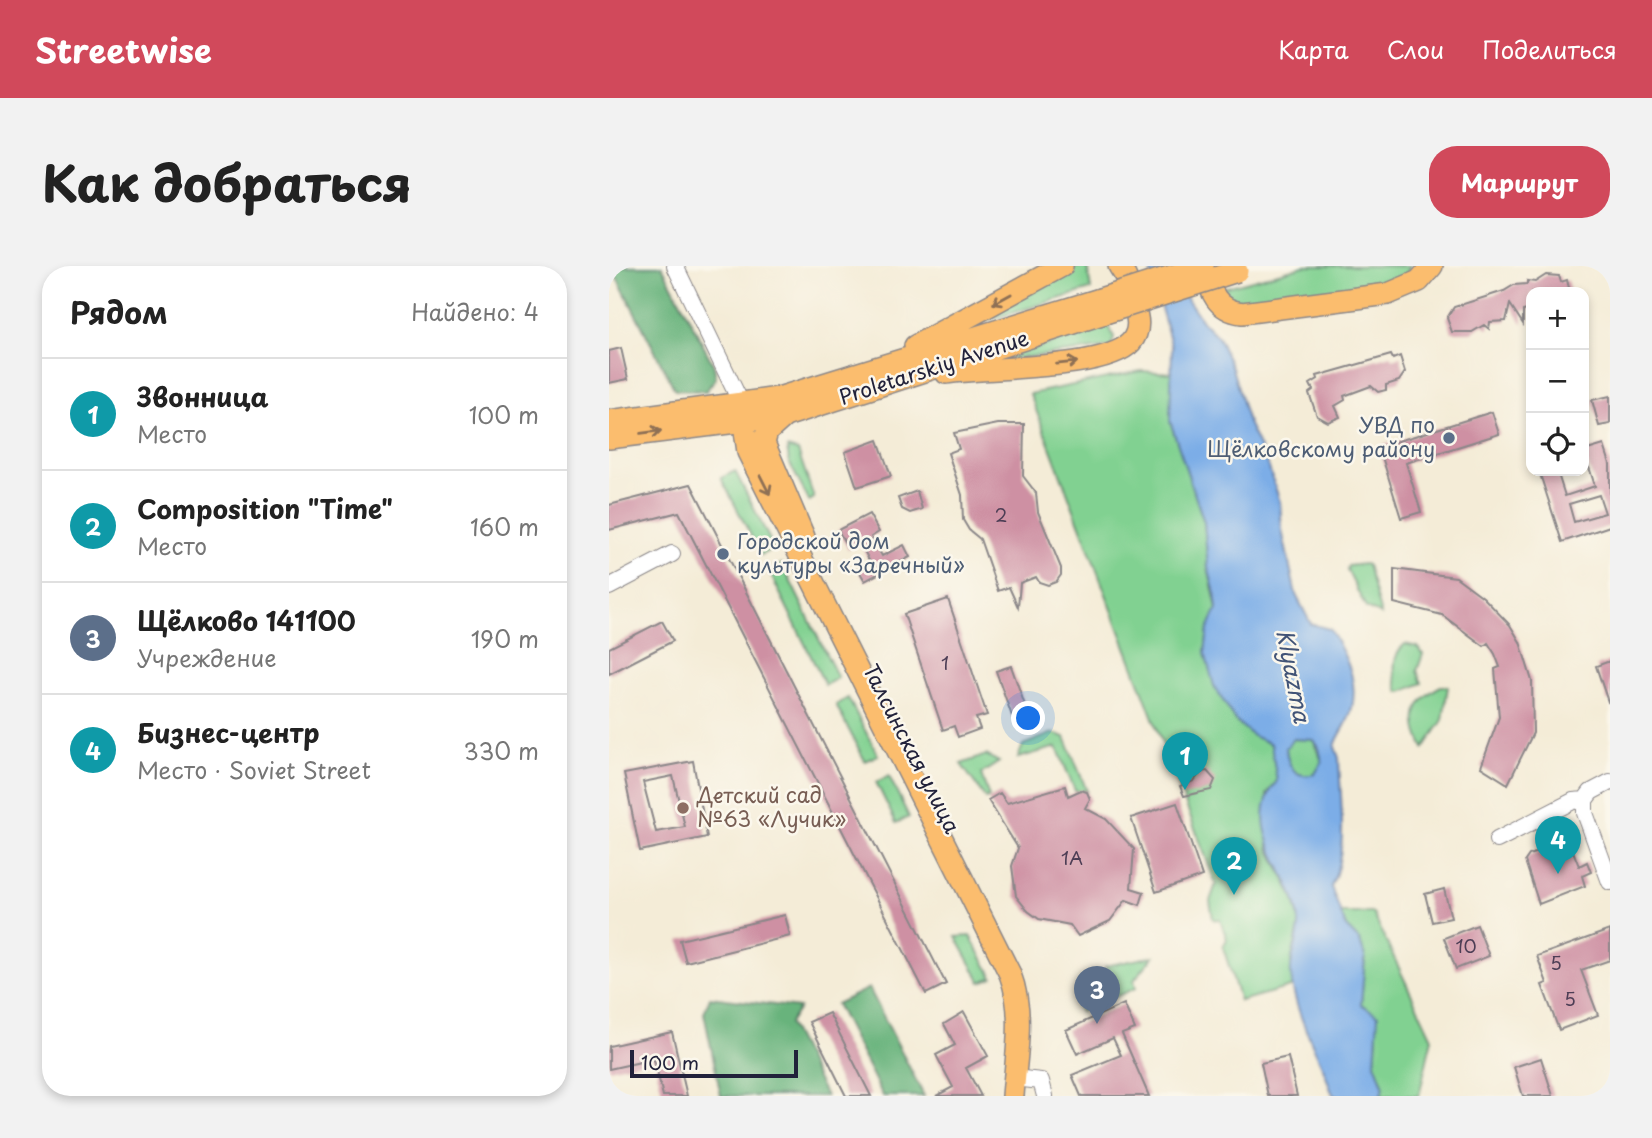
<!DOCTYPE html>
<html lang="ru">
<head>
<meta charset="utf-8">
<style>
  body { margin:0; font-family:"Playpen Sans",sans-serif; background:#f2f2f2; color:#222 }
  .controls { position:absolute; right:21px; top:21px; display:grid; overflow:hidden; border-radius:14px; box-shadow:0 4px 10px #0003 }
  .controls button { width:63px; height:63px; display:grid; place-items:center; padding:0; border:0; border-bottom:2px solid #e0e0e0; background:#fff; color:#222; font:35px sans-serif }
  .scale { position:absolute; left:21px; bottom:18px; width:168px; box-sizing:border-box; padding-left:7px; border:4px solid #22223b; border-top:0; font-size:19px; line-height:24px; white-space:nowrap; color:#22223b; -webkit-text-stroke:5px #fbf7ec; paint-order:stroke }
  .you { position:absolute; left:420px; top:453px; width:24px; height:24px; margin:-18px; border:5px solid #fff; border-radius:50%; background:#1a73e8; box-shadow:0 0 0 10px #1a73e833 }
  .badge { display:grid; place-items:center; width:46px; height:46px; border-radius:50%; background:#d1495b; color:#fff; font-size:23px; font-weight:700 }
  .pin { position:absolute; translate:-50% -58px; filter:drop-shadow(0 2px 4px #0008) }
  .pin::after { content:''; position:absolute; top:37px; width:24px; height:21px; background:inherit; clip-path:polygon(0 0,100% 0,50% 100%) }
  .list { margin:0; padding:0; list-style:none }
  h2 { display:flex; justify-content:space-between; align-items:center; height:91px; margin:0; padding:0 28px; font-size:30px }
  h2 small { font-size:23px; font-weight:400; color:#767676 }
  .list li { display:grid; grid-template-columns:46px 1fr auto; gap:21px; align-items:center; box-sizing:border-box; height:112px; padding:0 28px; border-top:2px solid #e0e0e0 }
  .list b { display:block; font-size:26px; white-space:nowrap }
  .list p { margin:0; font-size:23px; white-space:nowrap; color:#767676 }
  .list em { font-size:23px; font-style:normal; color:#767676 }
  .icon { flex:none; width:38px; height:38px; fill:none; stroke:currentColor; stroke-width:2; stroke-linecap:round; stroke-linejoin:round }
  .map { position:relative; flex:none; width:1001px; height:830px; overflow:hidden; border-radius:28px }
  header { display:flex; align-items:center; gap:42px; box-sizing:border-box; height:98px; padding:0 35px; background:#d1495b; color:#fff }
  header strong { font-size:33px }
  nav { display:flex; gap:38px; margin-inline-start:auto; font-size:24px }
  .intro { display:flex; align-items:center; justify-content:space-between; box-sizing:border-box; height:168px; padding:0 42px }
  h1 { margin:0; font-size:49px }
  .button { padding:18px 32px; border-radius:28px; background:#d1495b; color:#fff; font-size:24px; font-weight:700 }
  main { display:flex; gap:42px; padding:0 42px }
  aside { flex:1; background:#fff; border-radius:28px; box-shadow:0 4px 10px #0003 }
  .map>svg:first-child { display:block }
  .green { fill:#81d191; stroke:#527a66; stroke-width:2 }
  .forest { fill:#68b37b; stroke:#456a5b; stroke-width:2 }
  .water { fill:#7bade7; stroke:#4e6891; stroke-width:2; fill-rule:evenodd }
  .building { fill:#ce90a3; fill-rule:evenodd }
  .lines { fill:none; stroke-linecap:round; stroke-linejoin:round }
  .minor-casing { stroke:#8b8789; stroke-width:18 }
  .major-casing { stroke:#8b8789; stroke-width:24 }
  .minor { stroke:#fff; stroke-width:16 }
  .major { stroke:#fbbd6e; stroke-width:21 }
  .major-bridge-casing { stroke:#8b8789; stroke-width:24; stroke-linecap:butt }
  .major-bridge { stroke:#fbbd6e; stroke-width:21 }
  .oneway { stroke:#8e7054 }
  .service-dot { fill:#5c6f8a; stroke:#fbf7ec; stroke-width:2.5 }
  .education-dot { fill:#8d6e63; stroke:#fbf7ec; stroke-width:2.5 }
  .labels { text-anchor:middle; stroke-width:5; stroke-linejoin:round; paint-order:stroke }
  .number-label { font-size:18px; fill:#4d3e55 }
  .street-label { font-size:21px; fill:#22223b; stroke:#fbf7ec }
  .service-label { font-size:21px; fill:#4e5e75; stroke:#fbf7ec; text-anchor:end }
  .education-label { font-size:21px; fill:#785e54; stroke:#fbf7ec; text-anchor:start }
  .water-label { font-size:23px; font-style:italic; fill:#415377; stroke:#fbf7ec }
</style>
</head>
<body>
<header>
<strong>Streetwise</strong>
<nav><a>Карта</a><a>Слои</a><a>Поделиться</a></nav>
</header>
<div class="intro"><h1>Как добраться</h1><a class="button">Маршрут</a></div>
<main>
<aside>
<h2>Рядом<small>Найдено: 4</small></h2>
<ul class="list">
<li><span class="badge" style="background:#0f9aa8">1</span><div><b>Звонница</b><p>Место</p></div><em>100 m</em></li>
<li><span class="badge" style="background:#0f9aa8">2</span><div><b>Composition &quot;Time&quot;</b><p>Место</p></div><em>160 m</em></li>
<li><span class="badge" style="background:#5c6f8a">3</span><div><b>Щёлково 141100</b><p>Учреждение</p></div><em>190 m</em></li>
<li><span class="badge" style="background:#0f9aa8">4</span><div><b>Бизнес-центр</b><p>Место · Soviet Street</p></div><em>330 m</em></li>
</ul>
</aside>
<div class="map">
<svg width="1001" height="830" viewBox="0 0 1001 830">
  <rect width="100%" height="100%" fill="#fbf7ec"/>
  <filter id="ink" filterUnits="userSpaceOnUse"><feTurbulence type="fractalNoise" baseFrequency=".0143" numOctaves="2"/><feDisplacementMap in="SourceGraphic" scale="14" xChannelSelector="R" yChannelSelector="G"/><feConvolveMatrix kernelMatrix="1 2 1 2 8 2 1 2 1" color-interpolation-filters="sRGB"/></filter>
  <filter id="wash" filterUnits="userSpaceOnUse"><feTurbulence type="fractalNoise" baseFrequency=".00686" numOctaves="4" result="noise"/><feDisplacementMap in="SourceGraphic" scale="28" xChannelSelector="R" yChannelSelector="G"/><feGaussianBlur stdDeviation="1.57" result="paint"/><feColorMatrix in="noise" values="0 0 0 0 0 0 0 0 0 0 0 0 0 0 0 0 0 1.4 0 .05"/><feComposite in="paint" operator="in"/></filter>
  <g filter="url(#wash)">
    <rect width="100%" height="100%" fill="#f4ecd7"/>
    <!-- green -->
    <path class="green" d="M470 0H478L482 23 360 60Z
      M695 0H801L795 14 786 17 643 39 625 37 610 23Z
      M498 59 505 71 502 81 387 95Z
      M532 105 564 107 561 155 595 256 599 301 608 343 599 363 596 387 606 420 627 455 644 470 662 478 668 515 658 528 660 582 684 631 691 657 682 695 685 720 631 735 614 681 618 673 611 654 604 653 601 635 607 618 421 128Z
      M178 182 189 185 205 232 200 235 180 196Z
      M126 205 165 282 152 289 112 212Z
      M173 298 229 412 216 419 160 305Z
      M755 298 758 299 772 349 757 342 738 304 739 300Z
      M796 378 808 381 814 388 808 405 813 417 793 426H790C785 410 781 390 796 378Z
      M832 420H839L834 454 815 482C801 455 803 435 832 420Z
      M239 432 269 489 256 495 227 439Z
      M444 467 456 471 478 525H466L448 481 409 492 414 479Z
      M684 473 705 474 713 496 706 508C686 514 678 499 677 482Z
      M377 489 390 496 372 508 380 531 377 533 352 498Z
      M280 510 300 551 287 557 267 516Z
      M731 647H764L823 772 810 830H772L774 818 766 797 768 772 752 738 756 691 751 675 737 661Z
      M361 670 384 711 372 716 347 671Z
      M545 690 525 714 527 722 471 746 467 738 474 735 471 728 486 722 497 724 503 718 496 700Z"/>
    <!-- forest -->
    <path class="forest" d="M2 0H53L105 100 107 112 97 125 66 124Z
      M260 722 315 830H274L227 738Z
      M101 731 190 742 180 758 217 830H112L95 747Z"/>
    <!-- water -->
    <path class="water" d="M540 0H565L579 34 594 56 609 71 623 102 639 157 659 199 671 236 673 264 687 329 702 358 721 363C739 393 754 422 738 456 734 465 728 471 726 481L730 492C731 533 740 583 722 621L737 661 751 675 756 691 752 738 769 749 766 797 774 819 772 830H725C719 820 718 810 713 800 700 771 685 741 682 709 680 691 691 673 690 656 687 608 630 563 668 515L662 478 644 470 627 455 605 420 596 387 599 363 608 343 606 327 599 301 595 256 561 155 563 81ZM684 473 705 474 710 482 713 496 706 508C686 514 678 499 677 482Z"/>
    <g id="blocks">
      <!-- building -->
      <path class="building" d="M937 9 950 10 952 16 958 14 961 26H922V43L914 45V58L901 38 897 55 881 56 880 63 875 59 863 66H843L838 52 845 41 895 25 905 19 918 18V15L926 16Z
        M12 82 19 113 0 117V85Z
        M782 89 784 93 791 90 796 106 790 115 777 119V124L769 126 762 120 735 130 736 134 726 140 731 151 719 156 708 150 700 127 704 124 701 118 709 113 708 110Z
        M1001 130V158L990 160 983 134Z
        M883 146 890 168 797 197 812 246 792 252 770 181Z
        M389 158H415L414 210 427 227 429 246 452 302V309L447 316 439 319 430 316 427 311 411 317 409 341 400 321 389 325 371 273 360 264 354 254 353 229 339 187 350 183 345 167Z
        M269 174 282 210 248 221 236 186Z
        M995 179 1001 198V260L953 276 930 205H948L956 230 986 220 979 198 975 199V185ZM990 229 996 247 965 256 960 238Z
        M82 218 337 718 317 728 70 246 0 264V239Z
        M308 225 313 243 301 247 293 243 289 232Z
        M260 248 270 266 262 271 273 290 295 279 301 291 256 315 249 303 261 296 251 277 239 283 229 264Z
        M785 303 847 311 874 331 901 359 911 376 923 415 924 467 899 518 872 501 890 451 886 403 891 401 886 388 879 377 875 380 833 349 785 337Z
        M339 333 378 449 367 452 371 463 349 471 345 460 334 464 295 348Z
        M53 355 64 375 0 408V382Z
        M1001 395V435L999 436 987 400Z
        M402 400 419 448 404 453 387 405Z
        M84 495 98 571 31 585 15 508ZM64 510 76 561 47 566 34 516Z
        M598 505 606 514 602 524 575 530 571 520 585 515 592 506Z
        M456 520 459 530 472 524 478 526 481 533 476 542 497 553 525 583 522 622 535 626 531 639 517 634 501 655 469 670 461 659 430 653 419 645 407 630 403 600 409 582 379 534 391 527 398 537Z
        M568 537 593 610 547 626 522 552Z
        M962 580 970 600 978 596 982 606 973 610 976 620 930 638 916 595 920 589 942 581 943 586Z
        M835 623 842 652 823 656 816 628Z
        M176 649 181 670 77 696 71 674Z
        M868 659 880 690 847 703 835 672Z
        M1001 664V694L972 704 989 749 950 764 933 719 938 717 928 690Z
        M515 738 526 763 513 768 540 830H472L463 809 512 789 504 772 468 788 457 764Z
        M355 746 379 790 357 802 372 830H327L344 821 327 789 346 779 335 758Z
        M220 747 262 830H237L200 756Z
        M63 766 78 830H54L45 793 0 803V780Z
        M679 791 688 830H659L652 797Z
        M932 792 944 830H914L905 801Z"/>
    </g>
  </g>
  <g filter="url(#ink)">
    <use href="#blocks" fill-opacity="0" stroke="#8b8789" stroke-width="2"/>
    <g class="lines">
      <!-- minor casing -->
      <g class="minor-casing">
        <path id="minor" d="M66 0 132 137
          M0 321 63 288
          M976 534V547L1001 616
          M888 574 964 535 976 534 982 526 1001 516
          M405 812 432 815 436 830"/>
      </g>
      <!-- major casing -->
      <g class="major-casing">
        <path id="major" d="M594 0C601 23 606 44 633 47L779 28 810 15 823 0
          M306 80 453 0
          M337 107C377 101 497 104 522 76 533 63 528 49 524 35 521 23 518 10 510 0
          M132 137 139 186 401 708C416 747 407 789 404 830
          M176 150 158 166 155 177 195 271
          M0 155 169 132 491 33
          M0 172 176 150 496 47"/>
      </g>
      <!-- minor -->
      <use href="#minor" class="minor"/>
      <!-- major -->
      <use href="#major" class="major"/>
      <!-- major-bridge casing -->
      <g class="major-bridge-casing">
        <path id="major-bridge" d="M491 33 594 0
          M496 47 628 5"/>
      </g>
      <!-- major-bridge -->
      <use href="#major-bridge" class="major-bridge"/>
    </g>
    <!-- one-way arrows -->
    <defs><path id="oneway-shaft" d="M-6 0H5M1.5-3L5.5 0L1.5 3" fill="none" stroke-width="1.6" stroke-linecap="round" stroke-linejoin="round" transform="scale(1.75)"/></defs>
    <g class="oneway">
      <use href="#oneway-shaft" transform="translate(393 33) rotate(151)"/>
      <use href="#oneway-shaft" transform="translate(458 97) rotate(-6)"/>
      <use href="#oneway-shaft" transform="translate(42 166) rotate(-8)"/>
      <use href="#oneway-shaft" transform="translate(156 219) rotate(63)"/>
    </g>
  </g>
  <!-- markers -->
  <g class="service-dot">
    <circle cx="840" cy="172" r="7"/>
    <circle cx="114" cy="288" r="7"/>
  </g>
  <circle class="education-dot" cx="74" cy="542" r="7"/>
  <g class="labels">
    <!-- number labels -->
    <g class="number-label">
      <text x="392" y="256">2</text>
      <text x="336" y="404">1</text>
      <text x="463" y="599">1А</text>
      <text x="857" y="687">10</text>
      <text x="947" y="704">5</text>
      <text x="961" y="740">5</text>
    </g>
    <!-- street labels -->
    <g class="street-label">
      <text transform="translate(325 102) rotate(-18)" y="7">Proletarskiy Avenue</text>
      <text transform="translate(302 483) rotate(63)" y="7">Талсинская улица</text>
    </g>
    <!-- service labels -->
    <g class="service-label">
      <text x="826" y="167">УВД по<tspan x="826" dy="24">Щёлковскому району</tspan></text>
      <text x="128" y="283" text-anchor="start">Городской дом<tspan x="128" dy="24">культуры «Заречный»</tspan></text>
    </g>
    <!-- education labels -->
    <g class="education-label">
      <text x="88" y="537">Детский сад<tspan x="88" dy="24">№63 «Лучик»</tspan></text>
    </g>
    <!-- water labels -->
    <g class="water-label">
      <text transform="translate(684 410) rotate(79)" y="8">Klyazma</text>
    </g>
  </g>
</svg>
<div class="controls">
<button>+</button>
<button>−</button>
<button><svg class="icon" aria-label="locate" viewBox="0 0 24 24"><circle cx="12" cy="12" r="6"/><path d="M12 2v4M12 18v4M2 12h4M18 12h4"/></svg></button>
</div>
<div class="scale">100 m</div>
<div class="you"></div>
<div class="pin badge" style="left:576px;top:524px;background:#0f9aa8">1</div>
<div class="pin badge" style="left:625px;top:629px;background:#0f9aa8">2</div>
<div class="pin badge" style="left:488px;top:758px;background:#5c6f8a">3</div>
<div class="pin badge" style="left:949px;top:608px;background:#0f9aa8">4</div>
</div>
</main>
</body>
</html>
